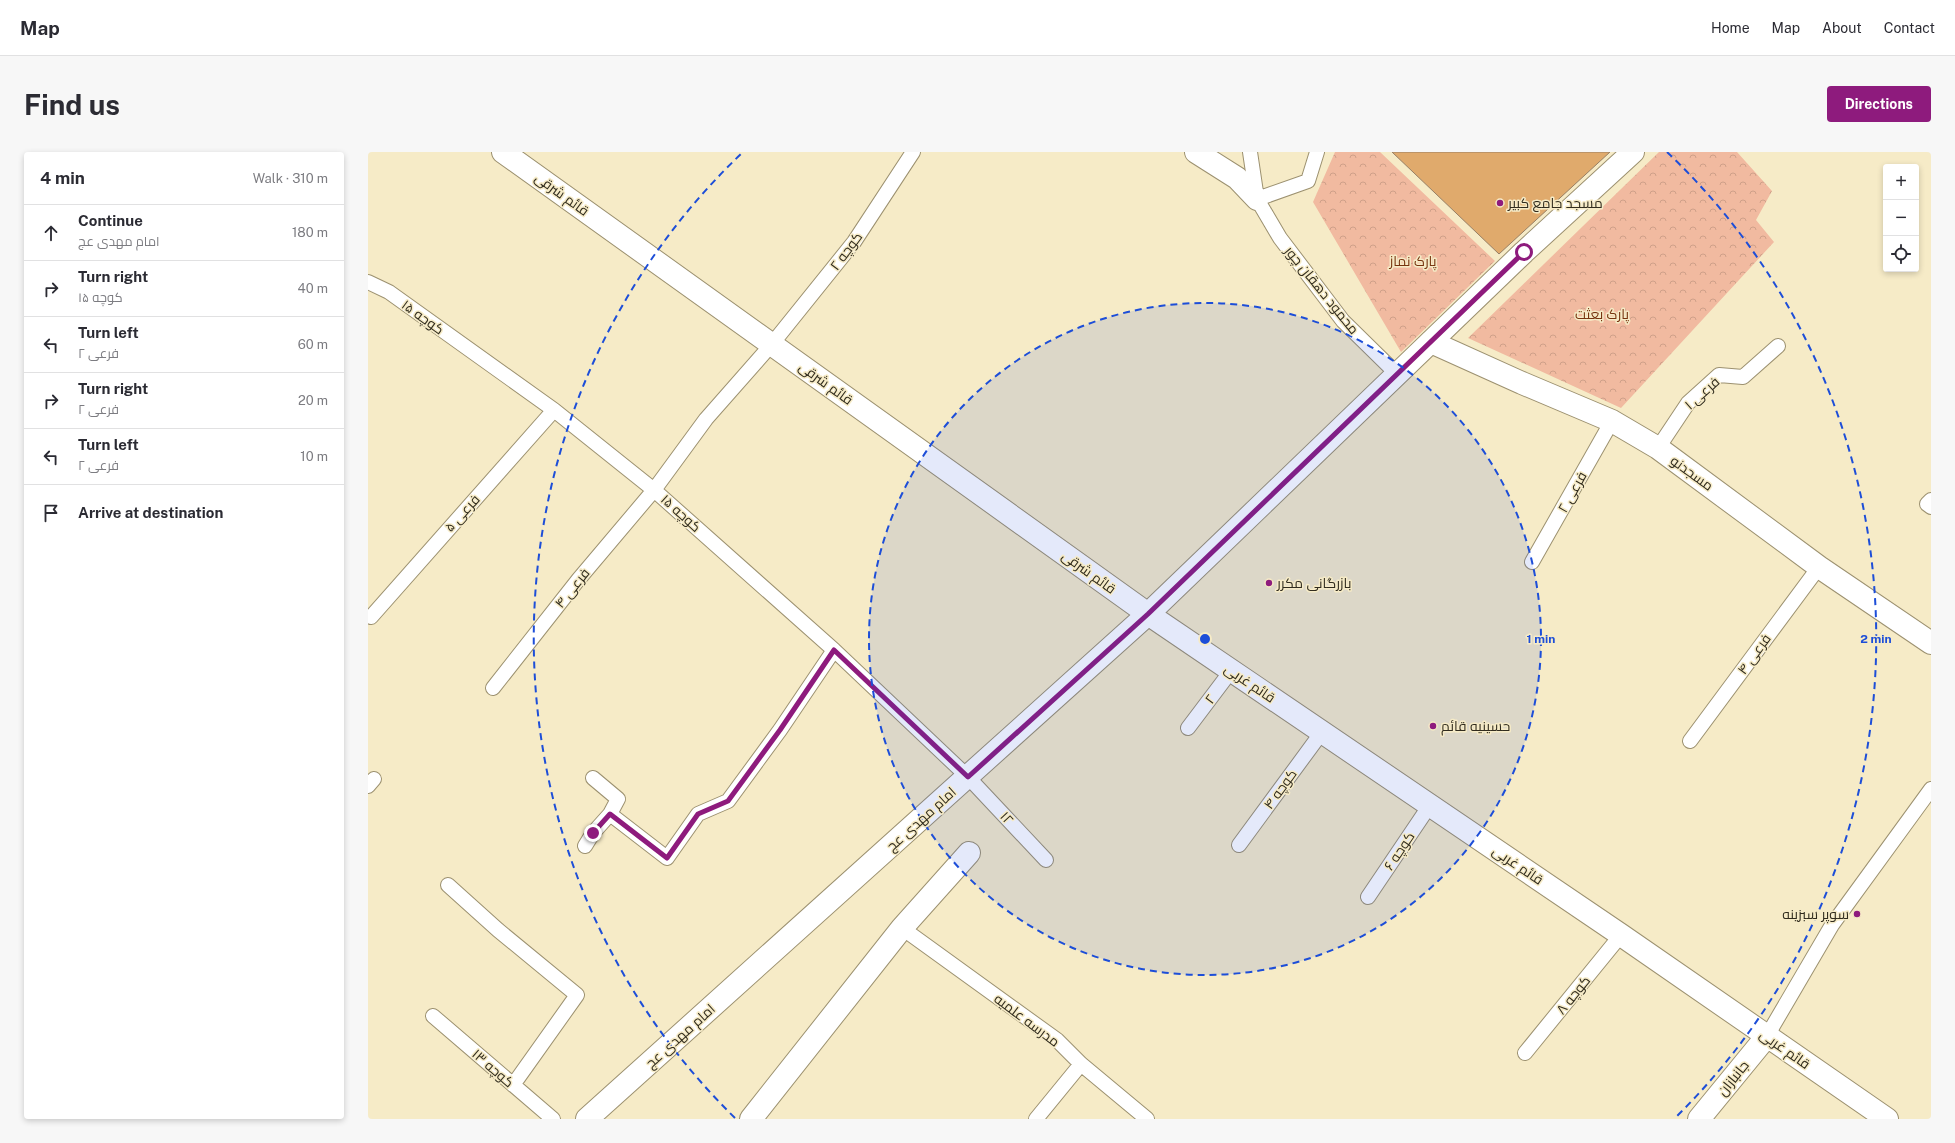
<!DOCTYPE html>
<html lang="en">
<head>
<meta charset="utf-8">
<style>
  body { margin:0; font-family:"Public Sans",Cairo,sans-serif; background:#f7f7f7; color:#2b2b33 }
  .controls { position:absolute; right:12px; top:12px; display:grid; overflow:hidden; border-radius:4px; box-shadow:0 2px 6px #0003 }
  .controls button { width:36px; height:36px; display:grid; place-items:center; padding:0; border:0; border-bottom:1px solid #e1e1e2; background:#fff; color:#2b2b33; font:20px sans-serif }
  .stop { position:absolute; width:12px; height:12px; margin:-9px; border:3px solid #8e1b7d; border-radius:50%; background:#fff }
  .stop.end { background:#8e1b7d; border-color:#fff; box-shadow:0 1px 4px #0008 }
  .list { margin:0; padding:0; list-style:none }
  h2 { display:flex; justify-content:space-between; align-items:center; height:52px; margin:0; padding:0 16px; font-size:17px }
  h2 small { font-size:13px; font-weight:400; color:#7c7c81 }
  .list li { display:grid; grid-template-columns:26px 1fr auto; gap:12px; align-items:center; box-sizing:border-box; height:56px; padding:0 16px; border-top:1px solid #e1e1e2 }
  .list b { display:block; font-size:15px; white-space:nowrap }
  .list p { margin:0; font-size:13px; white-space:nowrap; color:#7c7c81 }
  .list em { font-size:13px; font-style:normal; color:#7c7c81 }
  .icon { flex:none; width:22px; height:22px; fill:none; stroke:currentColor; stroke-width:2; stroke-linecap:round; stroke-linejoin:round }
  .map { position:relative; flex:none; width:1563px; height:967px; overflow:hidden; border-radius:4px }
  header { display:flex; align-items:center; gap:24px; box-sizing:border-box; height:56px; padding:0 20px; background:#fff; border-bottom:1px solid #e1e1e2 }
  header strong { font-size:19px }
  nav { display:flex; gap:22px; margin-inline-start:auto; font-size:14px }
  .intro { display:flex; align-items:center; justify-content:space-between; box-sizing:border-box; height:96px; padding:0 24px }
  h1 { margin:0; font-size:28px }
  .button { padding:10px 18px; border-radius:4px; background:#8e1b7d; color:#fff; font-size:14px; font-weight:700 }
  main { display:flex; gap:24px; padding:0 24px }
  aside { flex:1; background:#fff; border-radius:4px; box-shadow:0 2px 6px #0003 }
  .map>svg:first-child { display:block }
  .park { fill:url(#park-crowns) }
  .building { fill:#e0aa6c; stroke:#977f64 }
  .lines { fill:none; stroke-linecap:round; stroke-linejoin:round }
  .service-casing { stroke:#9c9170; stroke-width:16 }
  .minor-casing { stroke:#9c9170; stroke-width:24 }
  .tertiary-casing { stroke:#9c9170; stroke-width:24 }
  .service { stroke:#fff; stroke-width:14 }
  .minor { stroke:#fff; stroke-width:22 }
  .tertiary { stroke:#fff; stroke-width:22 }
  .route { stroke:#8e1b7d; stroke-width:5 }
  .ring { fill:none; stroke:#1d4ed8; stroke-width:2; stroke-dasharray:7 5 }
  .poi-dot { fill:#8e1b7d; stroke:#f6ebc7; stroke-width:1.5 }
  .labels { text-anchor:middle; stroke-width:3; stroke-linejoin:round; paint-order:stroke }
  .street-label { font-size:14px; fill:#312c1e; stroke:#f6ebc7 }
  .poi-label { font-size:14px; fill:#312c1e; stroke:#f6ebc7; text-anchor:start }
  .park-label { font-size:14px; fill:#77340f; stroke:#f6ebc7 }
  .centre { fill:#1d4ed8; stroke:#f6ebc7; stroke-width:2 }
  .ring-label { font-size:12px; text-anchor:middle; font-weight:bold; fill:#1d4ed8; stroke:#f6ebc7; stroke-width:3; stroke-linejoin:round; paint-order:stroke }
</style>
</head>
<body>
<header>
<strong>Map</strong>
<nav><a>Home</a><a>Map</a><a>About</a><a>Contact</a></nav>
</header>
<div class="intro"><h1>Find us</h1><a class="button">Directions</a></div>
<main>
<aside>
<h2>4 min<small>Walk · 310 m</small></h2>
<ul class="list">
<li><svg class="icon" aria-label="ahead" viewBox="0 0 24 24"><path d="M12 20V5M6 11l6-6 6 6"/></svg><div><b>Continue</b><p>امام مهدی عج</p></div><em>180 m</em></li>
<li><svg class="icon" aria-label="right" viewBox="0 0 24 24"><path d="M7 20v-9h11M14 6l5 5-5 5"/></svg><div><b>Turn right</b><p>کوچه ۱۵</p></div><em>40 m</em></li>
<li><svg class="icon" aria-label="left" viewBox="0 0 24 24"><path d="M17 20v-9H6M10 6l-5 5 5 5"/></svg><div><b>Turn left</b><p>فرعی ۲</p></div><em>60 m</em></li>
<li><svg class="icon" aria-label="right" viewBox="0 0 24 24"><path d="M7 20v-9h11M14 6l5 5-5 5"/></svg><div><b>Turn right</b><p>فرعی ۲</p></div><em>20 m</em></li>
<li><svg class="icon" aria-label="left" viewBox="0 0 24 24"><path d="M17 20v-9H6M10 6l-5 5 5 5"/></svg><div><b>Turn left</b><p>فرعی ۲</p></div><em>10 m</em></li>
<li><svg class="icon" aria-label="arrive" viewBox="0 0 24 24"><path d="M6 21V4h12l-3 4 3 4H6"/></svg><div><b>Arrive at destination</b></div></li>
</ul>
</aside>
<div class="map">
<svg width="1563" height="967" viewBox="0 0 1563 967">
  <defs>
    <pattern id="park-crowns" width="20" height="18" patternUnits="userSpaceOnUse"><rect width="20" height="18" fill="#f1baa0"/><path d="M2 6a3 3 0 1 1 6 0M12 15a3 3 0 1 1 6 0" fill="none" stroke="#cfa089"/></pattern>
  </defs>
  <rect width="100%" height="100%" fill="#f6ebc7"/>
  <!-- park -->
  <path class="park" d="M967 0H1012L1127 109 1033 200 945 50Z
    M1291 0H1369L1404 39 1388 68 1406 90 1253 256 1100 186Z"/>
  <!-- building -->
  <path class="building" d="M1024 0H1242L1131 102Z"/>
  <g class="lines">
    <!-- service casing -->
    <g class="service-casing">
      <path id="service" d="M882 0 889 47 940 29 949 0
        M889 47 912 86 975 169 1029 222
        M0 130 21 140 186 258 286 338 466 498 600 625 678 708
        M1290 296 1320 251 1351 223 1375 225 1410 194
        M1563 348 1559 352 1563 355
        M1164 410 1244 269
        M3 465 186 258
        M125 536 210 428 286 338 338 267 404 192 486 90 545 0
        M820 576 863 519
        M1322 589 1451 415
        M225 626 250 647 242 662
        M0 634 6 627
        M871 693 954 580
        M217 694 225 681 242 662 299 706 330 662 360 649 412 578 466 498
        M80 733 130 778 209 843 145 933
        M1000 745 1062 653
        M534 776 689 888 713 912 779 967
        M65 864 185 967
        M1399 884 1464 773 1563 637
        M1157 901 1253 783
        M668 967 713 912"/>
    </g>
    <!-- minor casing -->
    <g class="minor-casing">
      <path id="minor" d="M828 0 869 26 889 47
        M1063 190 1154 231 1244 269 1290 296 1451 415 1563 491
        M383 967 534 776 601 701"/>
    </g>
    <!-- tertiary casing -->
    <g class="tertiary-casing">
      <path id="tertiary" d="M135 0 780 462 1253 783 1519 967
        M219 967 780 462 1156 100 1265 0
        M1331 967 1399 884"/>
    </g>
    <!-- service -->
    <use href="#service" class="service"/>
    <!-- minor -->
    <use href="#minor" class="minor"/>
    <!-- tertiary -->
    <use href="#tertiary" class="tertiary"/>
  </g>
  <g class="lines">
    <!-- route -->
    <path class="route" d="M225 681 242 662 299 706 330 662 360 649 412 578 466 498 600 625 780 462 1156 100"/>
  </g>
  <!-- distance rings -->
  <circle cx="837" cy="487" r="336" fill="#1d4ed8" fill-opacity=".12"/>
  <g class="ring">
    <circle cx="837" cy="487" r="336"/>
    <path d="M367 966A671 671 0 0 1 375 0M1299 0A671 671 0 0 1 1307 966"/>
  </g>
  <!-- markers -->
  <g class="poi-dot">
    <circle cx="1132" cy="51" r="4"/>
    <circle cx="901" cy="431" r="4"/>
    <circle cx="1065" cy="574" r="4"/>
    <circle cx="1489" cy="762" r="4"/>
  </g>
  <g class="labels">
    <!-- street labels -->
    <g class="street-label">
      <text transform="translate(194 42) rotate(36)" y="5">قائم شرقی</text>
      <text transform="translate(478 99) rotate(-53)" y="5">کوچه ۲</text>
      <text transform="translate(954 138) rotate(51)" y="5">محمود دهقان چور</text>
      <text transform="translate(55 165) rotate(36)" y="5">کوچه ۱۵</text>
      <text transform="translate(458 231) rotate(36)" y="5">قائم شرقی</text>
      <text transform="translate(1334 241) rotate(-42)" y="5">فرعی ۱</text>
      <text transform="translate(1324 321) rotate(36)" y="5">مسجدنو</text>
      <text transform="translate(1204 340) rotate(-61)" y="5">فرعی ۲</text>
      <text transform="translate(94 361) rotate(-48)" y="5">فرعی ۵</text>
      <text transform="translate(313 361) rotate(42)" y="5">کوچه ۱۵</text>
      <text transform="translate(721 420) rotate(36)" y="5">قائم شرقی</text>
      <text transform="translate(204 436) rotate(-51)" y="5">فرعی ۴</text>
      <text transform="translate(1386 502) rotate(-54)" y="5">فرعی ۴</text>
      <text transform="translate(882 531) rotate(34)" y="5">قائم غربی</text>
      <text transform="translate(842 547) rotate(-53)" y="5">۲</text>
      <text transform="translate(912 637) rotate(-54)" y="5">کوچه ۴</text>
      <text transform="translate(639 666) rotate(47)" y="5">۱۲</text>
      <text transform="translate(553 667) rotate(-42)" y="5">امام مهدی عج</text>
      <text transform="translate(1031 699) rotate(-56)" y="5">کوچه ۶</text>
      <text transform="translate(1150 713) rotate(34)" y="5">قائم غربی</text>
      <text transform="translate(1205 843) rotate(-51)" y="5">کوچه ۸</text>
      <text transform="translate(659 868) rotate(37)" y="5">مدرسه علمیه</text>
      <text transform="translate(312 884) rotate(-42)" y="5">امام مهدی عج</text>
      <text transform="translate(1417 897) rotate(35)" y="5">قائم غربی</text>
      <text transform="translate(125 916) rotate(41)" y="5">کوچه ۱۳</text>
      <text transform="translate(1365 926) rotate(-51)" y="5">جانبازان</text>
    </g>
    <!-- poi labels -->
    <g class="poi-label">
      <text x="1140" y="56">مسجد جامع کبیر</text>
      <text x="909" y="436">بازرگانی مکرر</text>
      <text x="1073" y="579">حسینیه قائم</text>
      <text x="1481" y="767" text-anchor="end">سوپر سبزینه</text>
    </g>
    <!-- park labels -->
    <g class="park-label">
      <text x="1045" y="114">پارک نماز</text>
      <text x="1234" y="167">پارک بعثت</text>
    </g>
  </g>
  <circle cx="837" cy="487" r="6" class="centre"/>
  <g class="ring-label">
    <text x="1173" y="491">1 min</text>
    <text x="1508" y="491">2 min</text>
  </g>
</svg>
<div class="controls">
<button>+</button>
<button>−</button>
<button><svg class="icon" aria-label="locate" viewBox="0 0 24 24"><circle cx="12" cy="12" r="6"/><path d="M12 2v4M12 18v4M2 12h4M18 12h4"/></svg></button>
</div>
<div class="stop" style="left:1156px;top:100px"></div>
<div class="stop end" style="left:225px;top:681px"></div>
</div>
</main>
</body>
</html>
